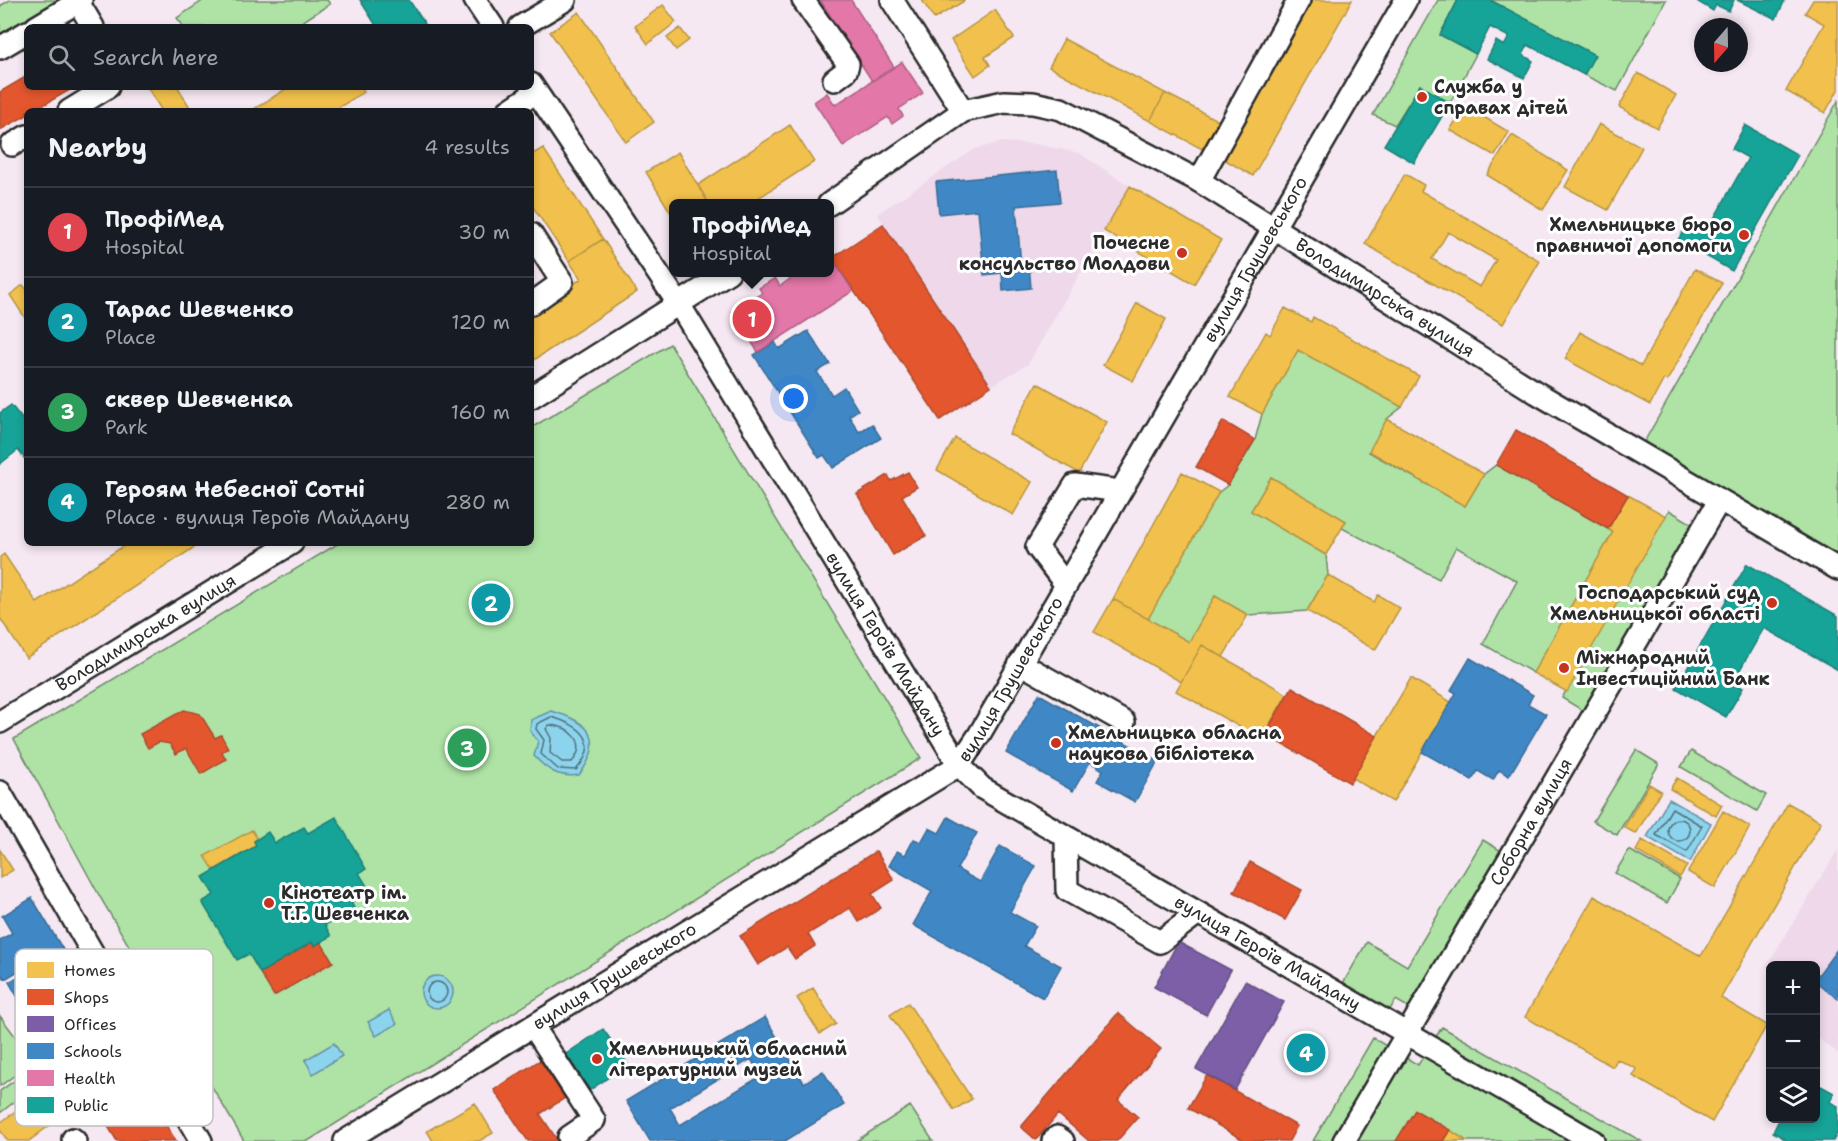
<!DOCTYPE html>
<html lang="en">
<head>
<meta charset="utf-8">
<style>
  body { margin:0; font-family:"Shantell Sans",sans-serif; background:#20242c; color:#f1f3f6 }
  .controls { position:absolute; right:18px; bottom:18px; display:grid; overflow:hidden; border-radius:9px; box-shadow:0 3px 9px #0003 }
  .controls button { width:54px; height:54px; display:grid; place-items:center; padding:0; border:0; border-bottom:2px solid #363941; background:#171b24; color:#f1f3f6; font:30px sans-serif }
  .compass { position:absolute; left:1694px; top:18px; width:54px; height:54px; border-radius:50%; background:#171b24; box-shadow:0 3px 9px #0003; rotate:200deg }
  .you { position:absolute; left:794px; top:399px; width:21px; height:21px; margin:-15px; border:4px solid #fff; border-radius:50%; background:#1a73e8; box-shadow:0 0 0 9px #1a73e833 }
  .badge { display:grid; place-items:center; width:39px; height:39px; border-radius:50%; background:#2563eb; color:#fff; font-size:20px; font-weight:700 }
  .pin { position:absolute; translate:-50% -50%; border:3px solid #fff; box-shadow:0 2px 6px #0006 }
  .popup { position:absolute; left:669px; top:199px; width:165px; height:78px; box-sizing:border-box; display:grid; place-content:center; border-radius:9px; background:#171b24; filter:drop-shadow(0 2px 4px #0005); font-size:20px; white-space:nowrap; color:#9ea1a6 }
  .popup b { font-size:22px; color:#f1f3f6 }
  .popup::after { content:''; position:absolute; left:50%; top:100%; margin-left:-12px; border:12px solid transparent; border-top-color:#171b24 }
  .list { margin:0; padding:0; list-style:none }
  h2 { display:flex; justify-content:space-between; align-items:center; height:78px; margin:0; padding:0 24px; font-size:26px }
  h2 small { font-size:20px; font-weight:400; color:#9ea1a6 }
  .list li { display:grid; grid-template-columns:39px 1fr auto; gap:18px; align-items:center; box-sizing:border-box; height:90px; padding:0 24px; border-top:2px solid #363941 }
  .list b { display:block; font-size:22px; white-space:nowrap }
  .list p { margin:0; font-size:20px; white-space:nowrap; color:#9ea1a6 }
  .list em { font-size:20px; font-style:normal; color:#9ea1a6 }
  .icon { flex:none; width:33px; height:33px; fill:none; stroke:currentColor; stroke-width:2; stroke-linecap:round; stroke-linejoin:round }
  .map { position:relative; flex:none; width:1838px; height:1141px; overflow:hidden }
  .search { position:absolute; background:#171b24; box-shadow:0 3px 9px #0003; left:24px; top:24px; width:510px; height:66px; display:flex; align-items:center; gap:15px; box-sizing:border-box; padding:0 21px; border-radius:9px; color:#9ea1a6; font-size:22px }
  .panel { position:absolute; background:#171b24; box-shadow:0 3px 9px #0003; left:24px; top:108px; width:510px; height:438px; border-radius:9px }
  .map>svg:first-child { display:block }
  .built { fill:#eed8e9 }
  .green { fill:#aee3a5; stroke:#6c8768; stroke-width:1.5 }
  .water { fill:#8cd4ee; stroke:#6590a0; stroke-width:1.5 }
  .homes { fill:#f2c14e; stroke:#b69444; stroke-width:1.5; fill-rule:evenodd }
  .shops { fill:#e4572e; stroke:#ac4a2d; stroke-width:1.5 }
  .offices { fill:#7b5ea7; stroke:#634f82; stroke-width:1.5 }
  .schools { fill:#3f88c5; stroke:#396c97; stroke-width:1.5; fill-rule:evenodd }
  .health { fill:#e377a8; stroke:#ac6082; stroke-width:1.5 }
  .public { fill:#17a398; stroke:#1d7f77; stroke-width:1.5 }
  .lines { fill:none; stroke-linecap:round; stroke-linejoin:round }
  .shore { stroke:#526f79; stroke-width:1.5 }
  .minor-casing { stroke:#2b2b2b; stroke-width:26 }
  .minor { stroke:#fff; stroke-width:21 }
  .poi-dot { fill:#c8321e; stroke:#fff; stroke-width:2 }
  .labels { text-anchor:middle; stroke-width:6; stroke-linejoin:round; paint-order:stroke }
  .poi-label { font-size:18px; font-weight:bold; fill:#2b2b2b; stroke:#fff; text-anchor:start }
  .street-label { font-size:18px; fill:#2b2b2b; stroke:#fff }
  .key { fill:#fff; stroke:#bfbfbf; stroke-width:1.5 }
  .key-label { font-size:16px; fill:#2b2b2b }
</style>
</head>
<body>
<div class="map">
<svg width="1838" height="1141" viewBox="0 0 1838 1141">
  <rect width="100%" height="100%" fill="#f5e8f2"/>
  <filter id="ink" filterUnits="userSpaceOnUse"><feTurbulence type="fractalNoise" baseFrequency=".0167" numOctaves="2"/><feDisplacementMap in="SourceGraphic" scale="12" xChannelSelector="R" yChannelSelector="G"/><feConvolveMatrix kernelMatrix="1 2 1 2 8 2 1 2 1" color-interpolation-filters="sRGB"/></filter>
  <g filter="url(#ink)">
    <!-- built -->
    <path class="built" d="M1003 142 1035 144 1079 153 1130 186 1028 364 991 386 877 214 975 149Z
      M1838 850V1053L1816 1037V966H1770V970L1766 967Z"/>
    <!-- green -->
    <path class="green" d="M10 0H59L0 35V6Z
      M204 0H327L330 4 294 27H184L177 18Z
      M1438 0H1458L1440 35 1476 54 1450 103 1420 85 1395 125 1373 115Z
      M1490 0H1666L1617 91 1584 75 1594 55Z
      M1838 101V558L1643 444Z
      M670 344 921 758 308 1141H244L100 897 14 739 339 543H531V428Z
      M1298 350 1402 407 1387 419 1369 452 1465 506 1484 474 1496 465 1613 532 1533 673 1483 644 1517 581 1456 547 1439 579 1342 528 1346 521 1271 477 1251 511 1326 555 1328 575 1307 611 1248 615 1215 596 1189 642 1148 619 1219 492 1228 485 1255 440 1262 414Z
      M1669 510 1694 525 1585 712 1562 698Z
      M1636 750 1659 764 1617 835 1593 821Z
      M1691 751 1766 795 1757 811 1681 767Z
      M1483 840 1503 852 1411 1009 1396 1000 1389 1011 1342 985 1367 942 1407 966Z
      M1629 850 1680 879 1667 903 1615 873Z
      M0 1016 34 1061 0 1086Z
      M1442 1027 1641 1141H1313L1373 1038 1418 1065Z
      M45 1059 52 1063 54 1071 0 1113V1091Z
      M910 1106 933 1141H856Z"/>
    <!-- water -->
    <path class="water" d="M551 711C589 721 607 739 579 775 559 778 548 771 534 756L538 741 530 731 531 720Z
      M1669 799 1711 823 1690 862 1647 837Z
      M421 992a16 16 0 1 1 32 0a16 16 0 1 1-32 0Z
      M389 1010 397 1024 376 1036 368 1022Z
      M334 1043 342 1056 313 1074 305 1060Z"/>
    <!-- homes -->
    <path class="homes" d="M922 0H964V1L934 19Z
      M1309 0H1352L1253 176 1220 157Z
      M1813 0H1838V90L1825 113 1786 91 1824 24 1805 13Z
      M663 5 676 22 648 44 635 26Z
      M995 10 1014 38 985 57 990 65 975 76 951 40Z
      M579 12 654 122 626 142 550 32Z
      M680 28 689 40 676 50 667 38Z
      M1064 39 1165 93 1150 121 1049 67Z
      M1638 73 1676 95 1657 128 1619 107Z
      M147 87H178L192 111H162Z
      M289 87H361L364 92 333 111H251Z
      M1165 93 1219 121 1204 150 1150 121Z
      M1465 106 1509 132 1495 156 1450 130Z
      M1599 124 1642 147 1608 210 1565 187Z
      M790 125 814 162 749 204H709L698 185Z
      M1512 135 1568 170 1543 210 1487 175Z
      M543 148 603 239 569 261 531 204V155Z
      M678 152 709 204H674V218L646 172Z
      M1405 174 1424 185 1421 191 1540 261 1503 324 1365 244ZM1448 232 1496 260 1480 287 1432 259Z
      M1130 186 1221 240 1194 284 1104 231Z
      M603 239 637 292 531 362V312L581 279 569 261Z
      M1695 269 1722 283 1667 381 1664 379 1650 405 1565 359 1580 332 1641 366Z
      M23 285 27 290V321L10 295Z
      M1137 303 1166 319 1133 381 1103 365Z
      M1285 308 1311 322 1313 317 1419 376 1402 407 1298 350 1262 414 1230 397 1266 332 1270 335Z
      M1037 383 1107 422 1079 473 1009 434Z
      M1387 419 1484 474 1465 506 1369 451Z
      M955 438 1032 482 1013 515 937 470Z
      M1182 472 1219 492 1148 619 1113 599Z
      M1271 477 1346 521 1326 555 1251 511Z
      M1628 495 1666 516 1567 692 1533 673 1613 532 1608 529Z
      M128 543H201L26 658 0 618V557L4 554 37 603Z
      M1328 575 1374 602 1378 595 1400 608 1375 650 1307 611Z
      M1215 596 1248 615 1223 657 1202 645 1181 682 1094 632 1113 599 1189 642Z
      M1202 645 1287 694 1261 739 1176 691Z
      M1411 678 1451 702 1393 802 1352 778Z
      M1677 778 1722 805 1716 816 1670 789Z
      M1649 784 1661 791 1636 834 1624 827Z
      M1788 803 1821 822 1721 998 1767 1025 1712 1122 1633 1076 1637 1069 1617 1059 1613 1067 1525 1017 1594 896 1701 956Z
      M1723 811 1750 827 1715 888 1688 872Z
      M252 830 257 839 254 841 256 846 214 870 205 856Z
      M1642 840 1687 866 1680 877 1636 851Z
      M0 850 13 870 0 878Z
      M813 988 836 1024 820 1034 797 998Z
      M908 1003 972 1099 954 1110 890 1015Z
      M48 1086 67 1112 29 1141H8L0 1130V1123Z
      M475 1103 493 1133 479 1141H433L427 1131Z
      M1450 1130 1467 1141H1443Z"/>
    <!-- shops -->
    <path class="shops" d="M27 76V87H75L33 111H27V115L0 130V92Z
      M883 224 991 386 940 420 832 258Z
      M1223 421 1255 440 1228 485 1196 467Z
      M1516 430 1628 495 1608 529 1496 465Z
      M908 472 917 487 902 496 926 536 893 555 857 494 888 475 891 481Z
      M1292 687 1377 736 1350 783 1265 734Z
      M184 710 200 714 215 738 221 735 228 748 222 752 226 759 201 774 186 748 176 754 170 744 159 742 148 748 140 734Z
      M876 851 894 880 872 894 881 908 859 922 850 908 808 934 815 946 795 959 787 947 758 965 740 936Z
      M1250 862 1302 890 1285 920 1234 892Z
      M312 942 314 946 321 942 333 962 274 996 260 973Z
      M1118 1013 1161 1049 1118 1100 1138 1117 1117 1141H1089L1058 1114 1036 1140 1021 1127Z
      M113 1033 141 1085 99 1112 86 1115 78 1101 83 1097 63 1063Z
      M540 1060 565 1098 540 1114 558 1141H528L494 1090Z
      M1207 1075 1297 1126 1289 1141H1245L1188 1108Z
      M141 1085 176 1141H117L99 1112Z
      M1415 1110 1450 1130 1443 1141H1396Z"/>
    <!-- offices -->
    <path class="offices" d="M1178 942 1231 970 1206 1015 1154 987Z
      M1245 981 1284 1002 1235 1090 1196 1069Z"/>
    <!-- schools -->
    <path class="schools" d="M1057 170 1060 202 1016 206 1021 265 1029 264 1031 288 1003 291 1002 273 984 275 978 210 939 214 936 182Z
      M808 331 830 364 817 372 832 395 844 387 858 410 849 416 859 432 872 424 881 438 833 468 824 455 819 458 754 355 775 342 779 349Z
      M1470 658 1533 695 1528 704 1546 714 1509 776 1499 770 1493 780 1478 771 1472 780 1422 752 1456 693 1451 690Z
      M1039 694 1158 761 1135 802 1097 781 1103 770 1090 762 1073 791 1006 753Z
      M948 817 977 833 957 869 969 876 980 882 1000 846 1036 866 1010 912 1036 926 1024 946 1061 966 1043 998 913 925 932 891 889 866 897 851 905 855 914 839 921 842 929 828 939 833Z
      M32 898 113 1033 63 1063 45 1032 60 1023 53 1012 33 1024 9 982 31 969 28 965 5 979 0 972V940L12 933 2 916Z
      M1838 948V999L1816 982V978Z
      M765 1017 804 1083 823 1071 844 1105 785 1141H650L626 1101ZM751 1059 761 1076 680 1125 670 1108Z"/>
    <!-- health -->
    <path class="health" d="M820 0H851L894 67 872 81Z
      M902 62 923 93 899 109 903 116 892 124 888 117 843 146 814 102 827 93 835 105Z
      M832 258 853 291 758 352 732 312 762 293 759 288 775 278 780 286 800 272H830Z"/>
    <!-- public -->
    <path class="public" d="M360 0H409L427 27H377Z
      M1458 0H1490L1595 55 1584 75 1528 45 1523 55 1533 61 1524 78 1487 59 1496 41 1504 46 1509 37 1490 27 1476 54 1440 35Z
      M1695 0H1734L1729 11 1716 5 1713 11Z
      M1737 0H1785L1776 19Z
      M1420 85 1450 103 1414 163 1384 145Z
      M1745 125 1798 155 1732 271 1678 240 1690 219 1708 229 1748 158 1732 149Z
      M11 405 27 425V457L25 459 18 450 0 464V413Z
      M1747 564 1838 616V670L1764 628 1733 682 1743 688 1726 717 1676 688Z
      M336 817 366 869 359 873 370 891 351 902 354 908 325 925 331 936 314 946 312 942 260 973 249 954 237 960 202 902 214 895 203 877 256 846 254 841 268 832 275 843 304 827 308 833Z
      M603 1029 628 1064 590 1090 566 1054Z
      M1821 1086 1834 1093 1830 1102 1838 1106V1132L1833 1141H1788L1773 1132 1780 1118H1816V1093Z"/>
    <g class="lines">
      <!-- shore -->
      <path class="shore" d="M551 717C580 725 602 741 576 770L558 769 541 754 544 740 536 729 537 724Z
        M549 725C570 726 589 742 572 762H562L550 753 551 738 546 729Z
        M1672 808 1702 826 1687 852 1656 835Z
        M1668 830a11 11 0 1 1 22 0a11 11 0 1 1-22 0Z
        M427 992a10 10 0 1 1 20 0a10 10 0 1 1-20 0Z"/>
      <!-- minor casing -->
      <g class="minor-casing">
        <g id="minor">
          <path d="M475 0 493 27"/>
          <path d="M803 0 848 64 846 71 834 80"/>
          <path d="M892 0 963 111"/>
          <path d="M78 2 93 27"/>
          <path d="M36 27 81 0"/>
          <path d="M520 27 565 0"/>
          <path d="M0 48 27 32"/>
          <path id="s1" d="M531 84 680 306 959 765 982 788 1593 1141"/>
          <path d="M69 111 108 87"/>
          <path d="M508 111 536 92"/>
          <path d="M12 145 27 136"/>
          <path d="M1199 181 1299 0"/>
          <path id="s2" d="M829 204 963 111 1004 102 1033 103 1061 109 1199 181 1537 393 1838 569"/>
          <path d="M531 234 562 282 531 304"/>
          <path d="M531 397 729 272"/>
          <path d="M1066 585 1037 547 1075 485 1120 491"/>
          <path d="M1020 663 1124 722"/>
          <path id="s3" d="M0 722 292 543"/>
          <path d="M0 792 201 1141"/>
          <path d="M1066 837 1067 890 1160 942 1198 913"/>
          <path d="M533 1026 594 1120 569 1137"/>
          <path d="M73 1139 75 1141"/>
          <path id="s4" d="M345 1141 959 765 979 735 1406 0"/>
          <path d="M1053 1141 1057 1137 1063 1141"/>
          <path id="s5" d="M1344 1141 1719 501"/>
        </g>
      </g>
      <!-- minor -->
      <use href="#minor" class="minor"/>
    </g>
  </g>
  <!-- markers -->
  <g class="poi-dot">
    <circle cx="1422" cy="97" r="6"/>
    <circle cx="1744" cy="235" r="6"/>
    <circle cx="1182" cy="253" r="6"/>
    <circle cx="1772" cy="603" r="6"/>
    <circle cx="1564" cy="668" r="6"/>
    <circle cx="1056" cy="743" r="6"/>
    <circle cx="269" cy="903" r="6"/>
    <circle cx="597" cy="1059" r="6"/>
  </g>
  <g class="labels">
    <!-- poi labels -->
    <g class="poi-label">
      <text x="1434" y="93">Служба у<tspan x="1434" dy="21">справах дітей</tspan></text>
      <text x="1732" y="231" text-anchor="end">Хмельницьке бюро<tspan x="1732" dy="21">правничої допомоги</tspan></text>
      <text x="1170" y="249" text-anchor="end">Почесне<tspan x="1170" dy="21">консульство Молдови</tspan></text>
      <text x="1760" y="599" text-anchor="end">Господарський суд<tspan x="1760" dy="21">Хмельницької області</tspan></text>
      <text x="1576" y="664">Міжнародний<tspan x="1576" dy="21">Інвестиційний Банк</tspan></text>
      <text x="1068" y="739">Хмельницька обласна<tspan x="1068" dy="21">наукова бібліотека</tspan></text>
      <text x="281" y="899">Кінотеатр ім.<tspan x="281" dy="21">Т.Г. Шевченка</tspan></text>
      <text x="609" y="1055">Хмельницький обласний<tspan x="609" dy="21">літературний музей</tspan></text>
    </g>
    <!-- street labels -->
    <g class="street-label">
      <text dy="6" stroke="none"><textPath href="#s4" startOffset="1306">вулиця Грушевського</textPath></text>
      <text dy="6" stroke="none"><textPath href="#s2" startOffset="638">Володимирська вулиця</textPath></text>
      <text dy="6" stroke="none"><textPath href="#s3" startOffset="171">Володимирська вулиця</textPath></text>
      <text dy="6" stroke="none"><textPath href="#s1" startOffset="663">вулиця Героїв Майдану</textPath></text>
      <text dy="6" stroke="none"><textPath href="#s4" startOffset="820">вулиця Грушевського</textPath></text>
      <text dy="6" stroke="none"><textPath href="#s5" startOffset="370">Соборна вулиця</textPath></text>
      <text dy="6" stroke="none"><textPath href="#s1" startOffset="1167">вулиця Героїв Майдану</textPath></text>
      <text dy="6" stroke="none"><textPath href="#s4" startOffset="316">вулиця Грушевського</textPath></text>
    </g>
  </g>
  <!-- legend -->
  <rect x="15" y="949" width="198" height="177" rx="9" class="key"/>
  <rect x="27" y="962" width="27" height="16" fill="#f2c14e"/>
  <rect x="27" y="989" width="27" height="16" fill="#e4572e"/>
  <rect x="27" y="1016" width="27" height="16" fill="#7b5ea7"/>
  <rect x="27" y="1043" width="27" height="16" fill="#3f88c5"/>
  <rect x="27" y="1070" width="27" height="16" fill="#e377a8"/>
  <rect x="27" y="1097" width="27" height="16" fill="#17a398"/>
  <g class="key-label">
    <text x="64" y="976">Homes</text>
    <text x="64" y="1003">Shops</text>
    <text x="64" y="1030">Offices</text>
    <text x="64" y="1057">Schools</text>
    <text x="64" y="1084">Health</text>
    <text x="64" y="1111">Public</text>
  </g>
</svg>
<div class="controls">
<button>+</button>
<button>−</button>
<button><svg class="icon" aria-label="layers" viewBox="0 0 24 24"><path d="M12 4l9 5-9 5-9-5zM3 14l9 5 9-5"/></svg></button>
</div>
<svg class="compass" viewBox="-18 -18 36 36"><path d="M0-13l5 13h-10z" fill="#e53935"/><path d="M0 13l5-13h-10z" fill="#9ea1a6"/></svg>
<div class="you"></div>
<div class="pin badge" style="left:752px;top:319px;background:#e0444e">1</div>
<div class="popup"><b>ПрофіМед</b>Hospital</div>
<div class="pin badge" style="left:491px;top:603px;background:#0f9aa8">2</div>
<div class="pin badge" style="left:467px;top:748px;background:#2e9e5b">3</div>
<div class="pin badge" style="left:1306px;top:1053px;background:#0f9aa8">4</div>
<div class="search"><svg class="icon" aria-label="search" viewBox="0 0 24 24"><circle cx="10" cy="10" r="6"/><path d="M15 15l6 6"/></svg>Search here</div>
<section class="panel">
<h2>Nearby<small>4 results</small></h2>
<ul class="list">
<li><span class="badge" style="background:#e0444e">1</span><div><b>ПрофіМед</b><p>Hospital</p></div><em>30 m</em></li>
<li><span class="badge" style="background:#0f9aa8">2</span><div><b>Тарас Шевченко</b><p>Place</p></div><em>120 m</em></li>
<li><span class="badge" style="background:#2e9e5b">3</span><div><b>сквер Шевченка</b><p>Park</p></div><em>160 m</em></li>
<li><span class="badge" style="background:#0f9aa8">4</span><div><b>Героям Небесної Сотні</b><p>Place · вулиця Героїв Майдану</p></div><em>280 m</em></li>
</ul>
</section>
</div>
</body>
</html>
